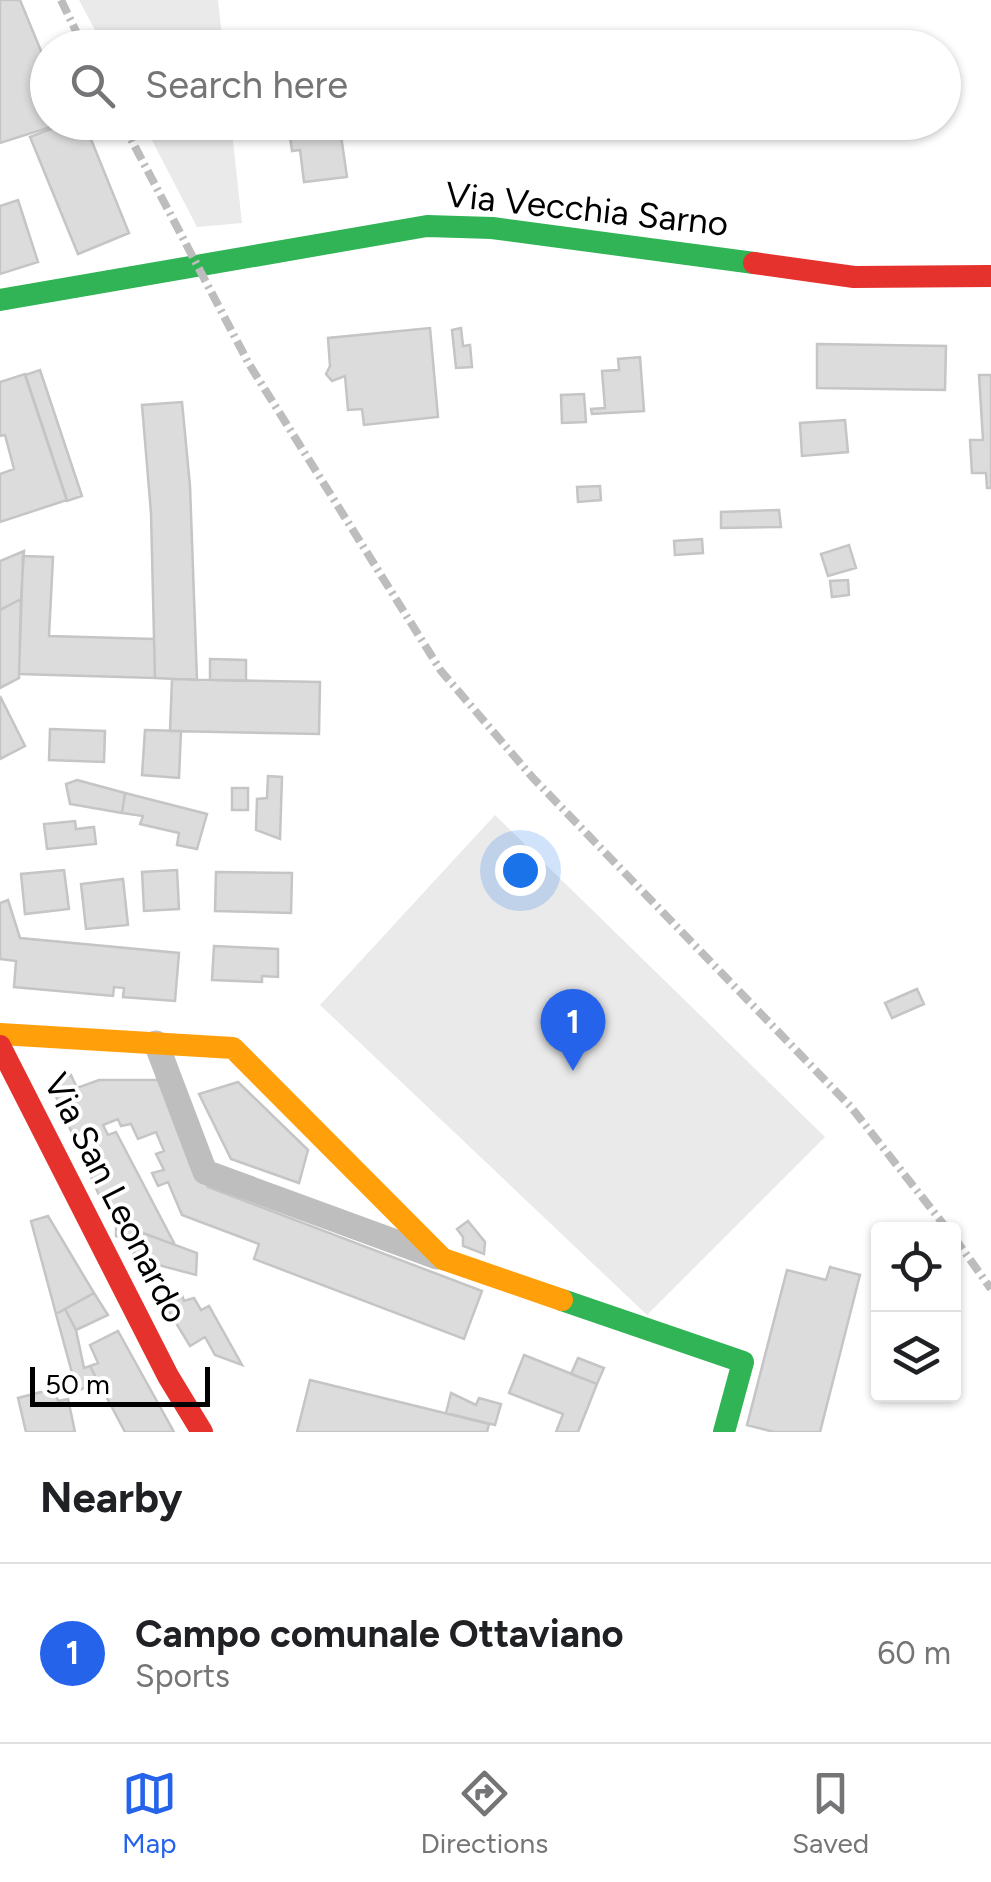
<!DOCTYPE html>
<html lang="en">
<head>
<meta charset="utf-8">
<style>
  body { margin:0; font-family:Figtree,sans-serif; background:#f6f6f6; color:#202124 }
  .controls { position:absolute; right:30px; bottom:30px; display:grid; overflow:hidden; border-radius:10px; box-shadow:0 2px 8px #0004 }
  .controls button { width:90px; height:90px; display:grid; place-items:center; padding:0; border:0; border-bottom:2px solid #e0e0e0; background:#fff; color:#202124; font:50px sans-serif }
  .scale { position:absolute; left:30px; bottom:25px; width:180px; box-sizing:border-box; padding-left:10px; border:5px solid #000; border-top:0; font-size:28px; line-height:35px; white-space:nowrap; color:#000; -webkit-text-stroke:8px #fff; paint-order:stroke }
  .you { position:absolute; left:520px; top:870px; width:35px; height:35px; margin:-25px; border:8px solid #fff; border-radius:50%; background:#1a73e8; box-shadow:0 0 0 15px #1a73e833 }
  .badge { display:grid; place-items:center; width:65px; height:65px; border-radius:50%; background:#2563eb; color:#fff; font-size:32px; font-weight:700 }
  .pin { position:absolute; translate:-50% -82px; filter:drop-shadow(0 2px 5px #0008) }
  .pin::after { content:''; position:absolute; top:52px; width:35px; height:30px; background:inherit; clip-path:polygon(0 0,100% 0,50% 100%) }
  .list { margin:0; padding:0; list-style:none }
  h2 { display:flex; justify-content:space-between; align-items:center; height:130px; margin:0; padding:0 40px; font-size:42px }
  h2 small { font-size:32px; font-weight:400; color:#757577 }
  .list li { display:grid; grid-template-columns:65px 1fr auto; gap:30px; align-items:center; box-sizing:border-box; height:180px; padding:0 40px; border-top:2px solid #e0e0e0 }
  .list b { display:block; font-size:38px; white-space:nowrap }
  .list p { margin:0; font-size:32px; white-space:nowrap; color:#757577 }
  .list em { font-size:32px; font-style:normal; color:#757577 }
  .icon { flex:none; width:55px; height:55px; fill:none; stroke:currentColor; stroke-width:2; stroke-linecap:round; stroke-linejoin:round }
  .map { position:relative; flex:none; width:991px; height:1432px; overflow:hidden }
  .search { position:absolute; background:#fff; box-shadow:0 2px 8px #0004; left:30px; right:30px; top:30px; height:110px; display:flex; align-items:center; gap:25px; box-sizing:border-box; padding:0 35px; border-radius:55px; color:#757577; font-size:38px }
  .sheet { height:310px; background:#fff }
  nav { display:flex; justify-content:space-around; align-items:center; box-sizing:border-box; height:140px; border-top:2px solid #e0e0e0; background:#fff; font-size:28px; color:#757577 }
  nav a { display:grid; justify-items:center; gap:5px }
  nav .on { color:#2563eb }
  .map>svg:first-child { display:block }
  .green { fill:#eaeaea }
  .building { fill:#dcdcdc; stroke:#c5c5c5; stroke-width:2.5 }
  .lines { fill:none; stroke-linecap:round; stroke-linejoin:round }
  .street { stroke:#bebebe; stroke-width:25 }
  .fast { stroke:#30b455; stroke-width:22 }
  .slow { stroke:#ff9f0a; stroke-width:22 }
  .jam { stroke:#e5322d; stroke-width:22 }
  .rail { stroke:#bdbdbd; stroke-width:8; stroke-dasharray:15 5 2.5 5; stroke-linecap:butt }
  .labels { text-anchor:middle; stroke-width:8; stroke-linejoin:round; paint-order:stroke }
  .street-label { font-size:35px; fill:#000; stroke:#fff }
</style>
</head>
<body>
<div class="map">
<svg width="991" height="1432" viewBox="0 0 991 1432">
  <rect width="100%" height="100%" fill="#fff"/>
  <!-- green -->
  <path class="green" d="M79 0H218L223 47H104Z
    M143 123H231L242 223 197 227Z
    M495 815 825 1137 647 1315 320 1005Z"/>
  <!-- building -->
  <path class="building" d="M0 0H20L48 68V122H66L0 143Z
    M69 122H84L129 233 78 254 30 137Z
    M288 122H339L347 177 304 182 300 150 292 151Z
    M18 200 38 262 0 274V206Z
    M430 328 438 417 364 425 362 409 348 410 345 376 332 381 326 374 330 366 328 338Z
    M461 328 463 346 470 345 472 367 456 368 452 330Z
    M817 344 946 346 945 390 817 388Z
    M640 357 644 411 592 414 591 409 605 408 602 371 619 370 618 359Z
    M40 370 82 496 67 501 25 375Z
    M25 374 67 500 0 522V474L14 469 5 435 0 436V382Z
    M979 375H991V488H987L986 473H972L970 440H983Z
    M584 394 586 422 562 423 561 395Z
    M182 402 190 486 197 680 155 678 151 513 142 405Z
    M845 420 848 452 802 456 800 423Z
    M600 486 601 500 578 502 577 487Z
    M779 510 781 527 721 528V512Z
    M702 539 703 553 675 555 674 541Z
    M849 545 856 568 828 576 821 554Z
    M24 551 21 599 0 610V561Z
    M23 556 53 557 49 636 154 639 155 678 19 674Z
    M848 580 849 595 832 597 830 581Z
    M21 599 19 678 0 688V610Z
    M210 659 246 660V681L210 680Z
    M172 679 320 682 319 734 170 731Z
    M0 696 25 746 0 759Z
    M50 729 105 731 104 762 49 760Z
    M145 730 181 731 179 778 142 775Z
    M268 776 282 777 280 839 256 830 257 799 267 798Z
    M77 780 125 793 122 813 70 804 66 784Z
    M232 788H248V810H232Z
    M125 793 207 814 197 849 177 845 179 833 140 824 143 816 122 813Z
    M75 821 76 829 94 827 96 844 47 849 44 824Z
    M64 870 69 909 25 914 21 874Z
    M177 870 179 909 144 911 142 872Z
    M216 872 292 873 291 913 215 911Z
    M123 879 128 925 86 929 81 884Z
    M8 900 20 938 179 953 175 1001 123 997 124 988 114 987 113 996 14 987 16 961 0 959V903Z
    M214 946 278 949V977L262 976V982L212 980Z
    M917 989 924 1004 892 1018 885 1003Z
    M71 1075 77 1088 99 1080H160L208 1187 482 1291 464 1339 254 1259 259 1244 182 1215 168 1182 158 1186 152 1173 164 1170 156 1154 164 1151 156 1132 138 1139 131 1124 121 1126 118 1119 103 1125 108 1135 116 1132 175 1245 116 1223 102 1202 51 1085Z
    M238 1082 308 1150 299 1183 231 1159 199 1094Z
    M48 1216 94 1293 56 1314 31 1221Z
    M468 1221 485 1242 484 1254 463 1246V1237L457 1229Z
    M116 1223 197 1253 196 1275 132 1258 138 1243 116 1236Z
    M830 1267 860 1275 820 1432H774L747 1425 787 1270 826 1280Z
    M94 1293 108 1315 76 1330 65 1309Z
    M182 1295 184 1301 194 1298 201 1310 209 1306 242 1365 215 1355 205 1337 190 1346 165 1305Z
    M65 1309 76 1330 84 1368 90 1366 98 1382 77 1391 56 1314Z
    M118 1331 174 1432H125L90 1366 98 1363 90 1345Z
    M524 1355 597 1384 578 1432H556L563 1414 509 1393Z
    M578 1358 604 1368 597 1384 571 1374Z
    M310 1380 489 1424 487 1432H297Z
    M45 1391 49 1396 56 1395 58 1401 68 1399 75 1432H26L18 1398Z
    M451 1393 476 1405 479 1398 501 1404 495 1425 446 1413Z"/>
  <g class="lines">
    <!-- street -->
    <path class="street" d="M156 1043 205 1172 437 1257"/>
    <!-- fast -->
    <path class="fast" d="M0 300 427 226 492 228 754 263
      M562 1300 743 1362 724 1432"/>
    <!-- slow -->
    <path class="slow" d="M0 1034 233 1048 443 1259 562 1300"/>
    <!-- jam -->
    <path class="jam" d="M754 263 854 277 991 276
      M0 1046 168 1376 202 1432"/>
    <!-- rail -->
    <path class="rail" d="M61 0 84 48
      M122 122 249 364 441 671 533 778 851 1107 948 1230
      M954 1237 991 1289"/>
  </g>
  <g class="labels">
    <!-- street labels -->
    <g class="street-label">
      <text transform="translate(587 209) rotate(6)" y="12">Via Vecchia Sarno</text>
      <text transform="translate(116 1198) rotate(63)" y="12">Via San Leonardo</text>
    </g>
  </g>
</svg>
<div class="controls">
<button><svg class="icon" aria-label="locate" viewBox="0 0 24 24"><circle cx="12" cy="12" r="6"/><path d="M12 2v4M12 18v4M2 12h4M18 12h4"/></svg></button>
<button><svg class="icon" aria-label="layers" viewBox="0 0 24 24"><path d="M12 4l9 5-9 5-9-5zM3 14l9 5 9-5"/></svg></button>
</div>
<div class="scale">50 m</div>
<div class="you"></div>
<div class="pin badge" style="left:573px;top:1071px">1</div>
<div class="search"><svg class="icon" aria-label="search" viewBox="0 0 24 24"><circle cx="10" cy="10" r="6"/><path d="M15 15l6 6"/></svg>Search here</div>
</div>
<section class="sheet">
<h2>Nearby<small></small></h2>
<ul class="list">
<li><span class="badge">1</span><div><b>Campo comunale Ottaviano</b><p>Sports</p></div><em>60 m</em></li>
</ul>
</section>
<nav>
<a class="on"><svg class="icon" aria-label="map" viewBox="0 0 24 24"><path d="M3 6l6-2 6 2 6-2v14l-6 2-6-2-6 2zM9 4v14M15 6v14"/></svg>Map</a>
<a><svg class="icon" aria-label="directions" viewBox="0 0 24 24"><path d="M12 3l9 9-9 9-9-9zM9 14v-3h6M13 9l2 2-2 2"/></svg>Directions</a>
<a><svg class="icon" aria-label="saved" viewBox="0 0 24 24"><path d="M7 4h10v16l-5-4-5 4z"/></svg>Saved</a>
</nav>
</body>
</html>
